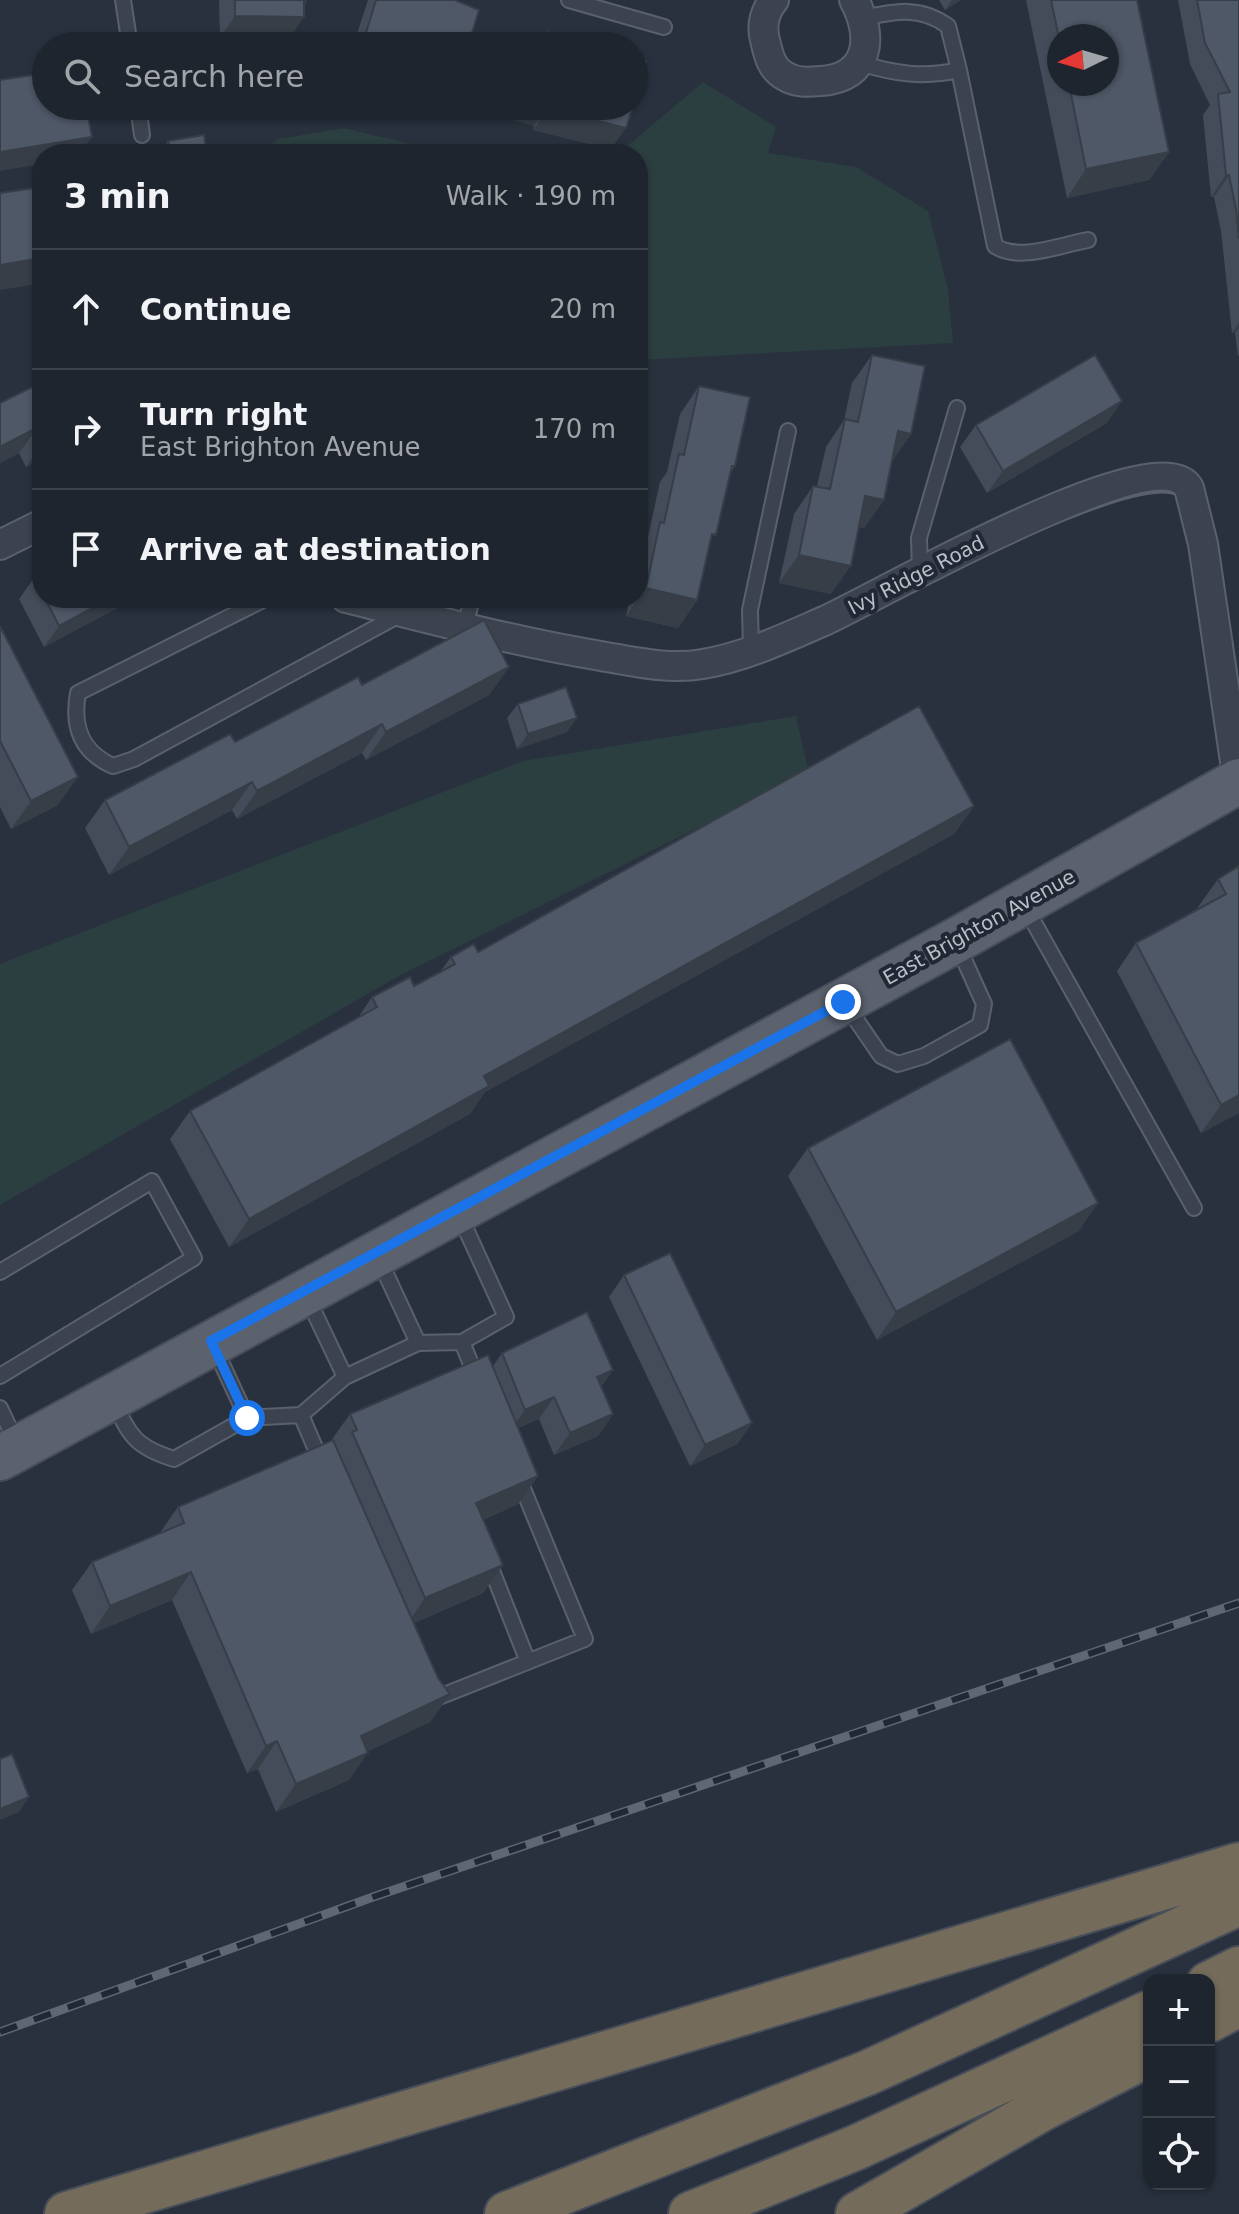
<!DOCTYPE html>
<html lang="en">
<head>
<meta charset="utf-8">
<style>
  body { margin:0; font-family:"DejaVu Sans",sans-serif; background:#2c313a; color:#f1f3f6 }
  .controls { position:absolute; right:24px; bottom:24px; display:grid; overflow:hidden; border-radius:16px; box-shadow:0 2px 6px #0004 }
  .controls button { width:72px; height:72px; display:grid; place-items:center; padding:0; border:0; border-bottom:2px solid #3c424a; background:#1f252e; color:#f1f3f6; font:40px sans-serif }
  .compass { position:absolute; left:1047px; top:24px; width:72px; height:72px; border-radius:50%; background:#1f252e; box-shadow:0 2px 6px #0004; rotate:265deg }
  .stop { position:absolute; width:24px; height:24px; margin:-18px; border:6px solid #1a73e8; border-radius:50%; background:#fff }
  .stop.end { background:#1a73e8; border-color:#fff; box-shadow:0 2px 8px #0008 }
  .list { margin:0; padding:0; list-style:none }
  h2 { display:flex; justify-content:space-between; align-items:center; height:104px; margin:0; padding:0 32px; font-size:34px }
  h2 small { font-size:26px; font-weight:400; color:#a1a5aa }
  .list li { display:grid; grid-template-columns:52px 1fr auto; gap:24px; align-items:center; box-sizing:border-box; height:120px; padding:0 32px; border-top:2px solid #3c424a }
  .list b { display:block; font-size:30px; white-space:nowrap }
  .list p { margin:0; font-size:26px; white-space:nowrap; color:#a1a5aa }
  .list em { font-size:26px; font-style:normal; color:#a1a5aa }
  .icon { flex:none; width:44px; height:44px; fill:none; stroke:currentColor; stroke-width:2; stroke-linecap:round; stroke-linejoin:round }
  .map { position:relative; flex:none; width:1239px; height:2214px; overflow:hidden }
  .search { position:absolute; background:#1f252e; box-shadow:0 2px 6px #0004; left:32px; top:32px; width:616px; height:88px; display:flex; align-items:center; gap:20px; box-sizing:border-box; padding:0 28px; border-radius:44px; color:#a1a5aa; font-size:30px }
  .panel { position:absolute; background:#1f252e; box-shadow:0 2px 6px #0004; left:32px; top:144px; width:616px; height:464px; border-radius:32px }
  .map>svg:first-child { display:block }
  .green { fill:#2b3e40 }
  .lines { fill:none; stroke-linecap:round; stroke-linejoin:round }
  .lane-casing { stroke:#5a616c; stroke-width:18 }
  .street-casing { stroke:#5a616c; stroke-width:32 }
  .primary-casing { stroke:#464c58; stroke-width:48 }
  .highway-casing { stroke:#474e59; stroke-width:48 }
  .lane { stroke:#3c434f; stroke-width:14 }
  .street { stroke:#3c434f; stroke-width:28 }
  .primary { stroke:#5b626e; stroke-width:44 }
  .highway { stroke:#746b5a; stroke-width:44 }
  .rail-casing { stroke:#5f6775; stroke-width:9 }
  .rail { stroke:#212834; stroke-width:6; stroke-dasharray:18; stroke-linecap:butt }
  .wall { fill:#444c59; fill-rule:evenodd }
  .shaded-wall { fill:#373e48 }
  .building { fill:#4f5867; stroke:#373e48; stroke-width:2 }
  .route { stroke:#1a73e8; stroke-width:10 }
  .labels { text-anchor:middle; stroke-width:8; stroke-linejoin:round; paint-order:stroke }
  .street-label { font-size:20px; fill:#b9bec9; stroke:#212834 }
</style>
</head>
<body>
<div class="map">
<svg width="1239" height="2214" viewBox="0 0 1239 2214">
  <rect width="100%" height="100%" fill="#29313e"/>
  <!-- green -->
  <path class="green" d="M703 82 776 127 768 153 856 167 928 211 948 290 953 343 638 360V154H618Z
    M344 128 452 154H255L278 139Z
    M796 716 809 773 399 976 0 1205V964L523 761Z"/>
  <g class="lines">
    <!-- lane casing -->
    <g class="lane-casing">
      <path id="lane" d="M123 0 130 46
        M569 0 664 27
        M860 63C895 74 923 78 959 70L948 26C920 6 896 11 864 18
        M959 70 995 246C1019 262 1060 245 1088 240
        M138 106 142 135
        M920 573 919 538 957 408
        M267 598 78 693C72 726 81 752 113 766L134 759 401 614
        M465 628 472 598
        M751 651 750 610 788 431
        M1024 905 1194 1208
        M846 1005 881 1056 898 1064 924 1056 980 1025 984 1004 957 944
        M0 1272 152 1181 194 1258 0 1376
        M306 1295 345 1377 418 1343 378 1257
        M462 1342 477 1379
        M418 1343 462 1342 506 1317 459 1214
        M215 1349 247 1418 301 1415
        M113 1400C130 1436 135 1447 174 1459L247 1418
        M0 1408 17 1444
        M323 1466 301 1415 345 1377
        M489 1563 528 1662
        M434 1699 585 1639 519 1479"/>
    </g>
    <!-- street casing -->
    <g class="street-casing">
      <path id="street" d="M774 0C765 11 761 25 765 40 768 53 771 69 785 76 796 83 808 82 821 81 870 78 874 36 854 0
        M0 545 42 524
        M346 598C431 619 515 642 601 656 635 662 669 670 703 664 745 657 785 638 824 621 872 600 1157 435 1189 488L1203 544 1238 782"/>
    </g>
    <!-- primary casing -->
    <g class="primary-casing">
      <path id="primary" d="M0 1458 955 941 1239 781"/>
    </g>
    <!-- highway casing -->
    <g class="highway-casing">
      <path id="highway" d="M1209 1984 1239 1969
        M1209 2020 1239 2004
        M67 2214 1239 1865
        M507 2214 867 2073 1239 1903
        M691 2214 855 2148 1149 2013
        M858 2214 1045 2107 1149 2054"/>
    </g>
    <!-- lane -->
    <use href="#lane" class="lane"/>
    <!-- street -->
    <use href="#street" class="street"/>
    <!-- primary -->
    <use href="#primary" class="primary"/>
    <!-- highway -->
    <use href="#highway" class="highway"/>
    <!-- rail casing -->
    <g class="rail-casing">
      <path id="rail" d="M0 2032 373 1897 1239 1603"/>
    </g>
    <!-- rail -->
    <use href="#rail" class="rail"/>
  </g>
  <!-- wall -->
  <path class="wall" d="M219 0H307L289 39 220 38Z
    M368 0H455L468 46H353Z
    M939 0H961L945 10Z
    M1026 0H1137L1169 152 1149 180 1067 198ZM1059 36 1107 84H1059Z
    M1178 0H1239V355L1238 356 1235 333H1232L1221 231 1214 197H1211L1203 115 1210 105 1190 64Z
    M548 32 604 46H538Z
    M518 106H633L611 149 533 130 534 126 514 120Z
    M168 141 207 154H159Z
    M872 355 911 434 892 461 884 500 864 528 859 527 831 594 779 583 794 514 813 486H817L826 447 844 420 852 383Z
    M42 382V458L26 467 19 453 0 463V403Z
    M699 386 735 466 730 474 710 544 697 600 678 628 626 616 630 598H638V561L640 550 647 541 660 482 667 472 680 414Z
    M1107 423 987 493 960 447 976 425Z
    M42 573V598H136L44 647 19 599 34 578Z
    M0 626 58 805 11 829 0 807Z
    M509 667 489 695 366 760 362 753 237 819 232 810 109 875 85 828 105 800 362 685Z
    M518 704 567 732 517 749 507 718Z
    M974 806 954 834 485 1092 470 1114 229 1247 170 1139 190 1111 357 1019 372 997 414 986 440 972 451 957 478 952Z
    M1239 866V1113L1201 1133 1117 971 1136 943 1199 909 1198 907 1218 879Z
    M808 1148 1079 1231 877 1340 788 1176Z
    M624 1275 752 1423 737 1444 690 1466 609 1297Z
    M502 1353 613 1370 601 1386 613 1414 598 1436 554 1455 539 1419 518 1428 538 1476 518 1504 483 1520 503 1565 483 1593 414 1623 438 1678 450 1694 430 1722 368 1751 349 1780 276 1812 258 1769 247 1773 172 1600 91 1634 72 1590 92 1562 159 1534 178 1507 330 1442 350 1414 493 1366Z"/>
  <!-- shaded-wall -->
  <path class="shaded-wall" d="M303 0H307L295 17H304L289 39 220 38 235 16Z
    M952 0H961L945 10Z
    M524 106H548L534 126 514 120Z
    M548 108 626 128 611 149 533 130Z
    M92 137 79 154H42V164L0 171V152Z
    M1169 152 1149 180 1067 198 1086 169Z
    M1226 175H1229L1214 197H1211Z
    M42 258V279L38 284 0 290V265Z
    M1239 323V328L1235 333H1232Z
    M1122 401 1107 423 987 493 1003 471Z
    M38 427 19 453 0 463V447Z
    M898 431 911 434 891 462Z
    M42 444V458L26 467Z
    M865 496 884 500 864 528 846 524Z
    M799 555 851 566 831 594 779 583Z
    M646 588 697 600 678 628 626 616Z
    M111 598H136L44 647 59 626Z
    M509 667 489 695 366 760 386 732Z
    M577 718 567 732 517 749 528 734Z
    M382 724 362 753 237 819 257 791Z
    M78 777 58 805 11 829 31 801Z
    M252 782 232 810 109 875 129 847Z
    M974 806 954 834 485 1092 470 1114 229 1247 249 1219 484 1076Z
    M1239 1095V1113L1201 1133 1221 1105Z
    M1098 1203 1079 1231 877 1340 896 1312Z
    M613 1370 598 1392 597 1377Z
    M554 1397 539 1419 510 1431 525 1410Z
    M613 1414 598 1436 554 1455 570 1433Z
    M752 1423 737 1444 690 1466 705 1445Z
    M538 1476 518 1504 457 1531 476 1503Z
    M503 1565 483 1593 406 1626 425 1598Z
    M191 1572 172 1600 91 1634 110 1606Z
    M450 1694 430 1722 342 1764 361 1736Z
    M277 1741 258 1769 247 1773 266 1746Z
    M368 1753 349 1780 276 1812 296 1784Z
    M29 1797 19 1812 0 1820V1809Z"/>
  <!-- building -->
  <path class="building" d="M235 0H304V17L235 16Z
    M376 0H455L479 10 468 46H362Z
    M1051 0H1137L1169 152 1086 169 1069 84H1107V36H1059V38Z
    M1197 0H1239V239L1236 209 1229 175H1226L1218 94 1230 92 1205 43Z
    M548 32 604 46H544Z
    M634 58 646 61 634 102Z
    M46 73V106H86L92 137 0 152V80Z
    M549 106H633L626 128 548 108Z
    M204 135 207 154H170L168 141Z
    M42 187V258L0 265V193Z
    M872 355 925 366 911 434 898 431 884 500 865 496 851 566 799 555 813 486 830 489 845 419 858 422Z
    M1095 355 1122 401 1003 471 976 425Z
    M42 382V435L38 427 0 447V403Z
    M699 386 750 397 735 466H732L716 535 712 534 697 600 646 588 660 522 664 523 679 454 684 455Z
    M42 573V593L34 578Z
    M45 598H111L59 626Z
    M484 620 509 667 386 732 382 724 257 791 252 782 129 847 105 800 230 734 235 742 358 677 362 685Z
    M0 626 78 777 31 801 0 741Z
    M566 687 577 718 528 734 518 704Z
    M919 706 974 806 484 1076 489 1086 249 1219 190 1111 377 1007 372 997 410 977 414 986 455 964 451 957 474 944 478 952Z
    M1239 866V1095L1221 1105 1136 943 1226 894 1218 879Z
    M1010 1039 1098 1203 896 1312 808 1148Z
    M670 1253 752 1423 705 1445 624 1275Z
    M587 1312 613 1370 597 1377 613 1414 570 1433 554 1397 525 1410 502 1353Z
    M488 1355 538 1476 476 1503 503 1565 425 1598 352 1432 357 1430 350 1414Z
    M333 1440 438 1678 450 1694 361 1736 368 1753 296 1784 277 1741 266 1746 191 1572 110 1606 92 1562 184 1523 178 1507Z
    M12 1754 29 1797 0 1809V1759Z"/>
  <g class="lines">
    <!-- route -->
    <path class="route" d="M247 1418 211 1341 843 1002"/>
  </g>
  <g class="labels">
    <!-- street labels -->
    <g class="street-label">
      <text transform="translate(916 575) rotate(-27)" y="7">Ivy Ridge Road</text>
      <text transform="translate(979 927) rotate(-29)" y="7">East Brighton Avenue</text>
    </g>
  </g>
</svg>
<div class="controls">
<button>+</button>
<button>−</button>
<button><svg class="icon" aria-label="locate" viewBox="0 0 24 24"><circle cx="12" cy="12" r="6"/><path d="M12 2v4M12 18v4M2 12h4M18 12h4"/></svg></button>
</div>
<svg class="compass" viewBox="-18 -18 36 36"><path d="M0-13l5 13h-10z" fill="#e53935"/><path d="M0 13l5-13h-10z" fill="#a1a5aa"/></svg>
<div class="stop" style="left:247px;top:1418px"></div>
<div class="stop end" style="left:843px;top:1002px"></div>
<div class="search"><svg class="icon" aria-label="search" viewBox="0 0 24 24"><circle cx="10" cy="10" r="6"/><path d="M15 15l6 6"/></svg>Search here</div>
<section class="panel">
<h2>3 min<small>Walk · 190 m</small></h2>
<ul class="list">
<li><svg class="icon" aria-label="ahead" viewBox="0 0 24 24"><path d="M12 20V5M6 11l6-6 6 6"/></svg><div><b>Continue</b></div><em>20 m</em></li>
<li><svg class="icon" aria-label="right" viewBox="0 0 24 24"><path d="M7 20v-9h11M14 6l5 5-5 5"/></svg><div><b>Turn right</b><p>East Brighton Avenue</p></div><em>170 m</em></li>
<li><svg class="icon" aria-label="arrive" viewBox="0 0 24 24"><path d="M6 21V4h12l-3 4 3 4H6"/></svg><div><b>Arrive at destination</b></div></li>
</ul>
</section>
</div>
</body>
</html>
